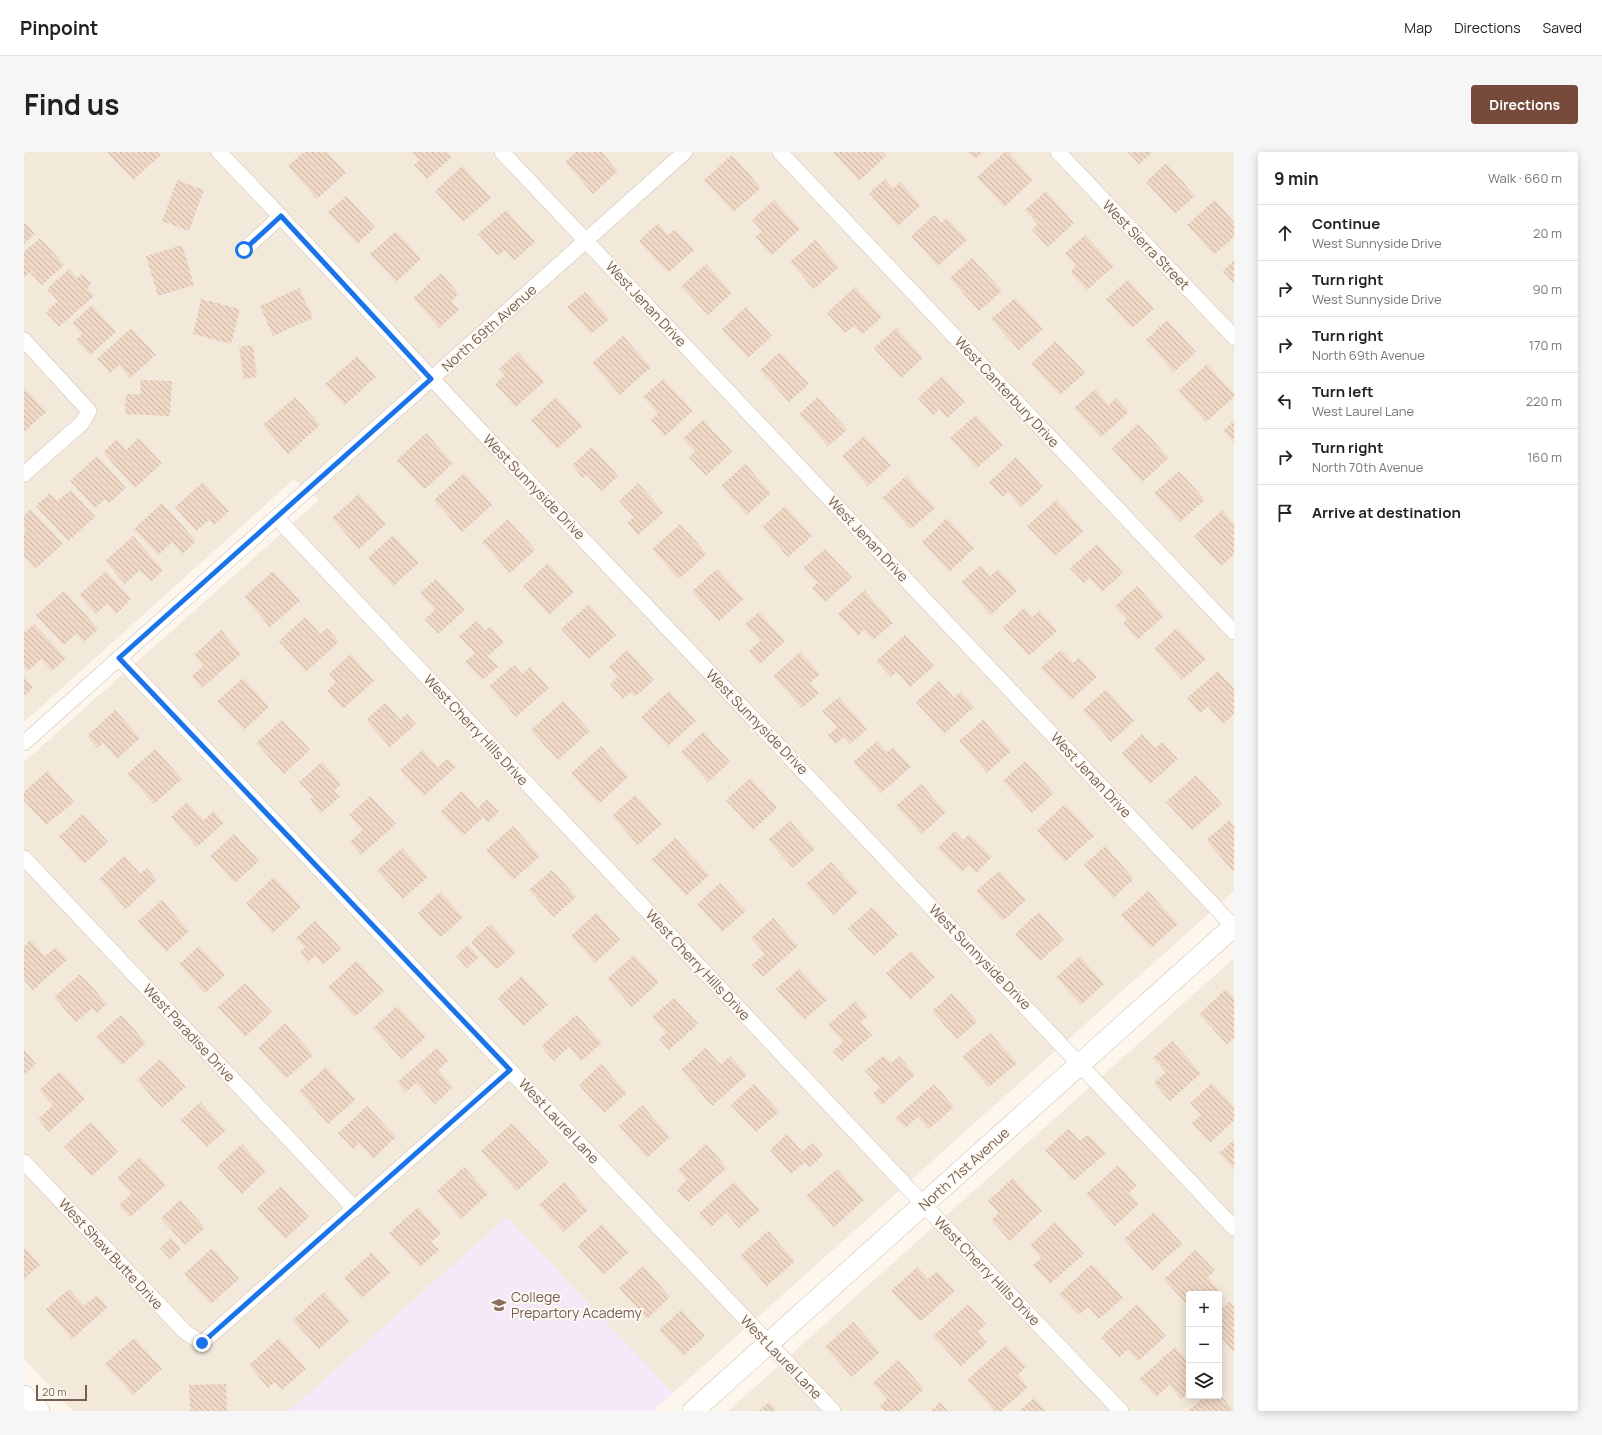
<!DOCTYPE html>
<html lang="en">
<head>
<meta charset="utf-8">
<style>
  body { margin:0; font-family:Manrope,sans-serif; background:#f6f6f6; color:#222 }
  .controls { position:absolute; right:12px; bottom:12px; display:grid; overflow:hidden; border-radius:4px; box-shadow:0 2px 10px #0003 }
  .controls button { width:36px; height:36px; display:grid; place-items:center; padding:0; border:0; border-bottom:1px solid #e0e0e0; background:#fff; color:#222; font:20px sans-serif }
  .scale { position:absolute; left:12px; bottom:10px; width:51px; box-sizing:border-box; padding-left:4px; border:2px solid #765f50; border-top:0; font-size:11px; line-height:14px; white-space:nowrap; color:#765f50; -webkit-text-stroke:3px #fefaf3; paint-order:stroke }
  .stop { position:absolute; width:12px; height:12px; margin:-9px; border:3px solid #1a73e8; border-radius:50%; background:#fff }
  .stop.end { background:#1a73e8; border-color:#fff; box-shadow:0 1px 4px #0008 }
  .list { margin:0; padding:0; list-style:none }
  h2 { display:flex; justify-content:space-between; align-items:center; height:52px; margin:0; padding:0 16px; font-size:17px }
  h2 small { font-size:13px; font-weight:400; color:#767676 }
  .list li { display:grid; grid-template-columns:26px 1fr auto; gap:12px; align-items:center; box-sizing:border-box; height:56px; padding:0 16px; border-top:1px solid #e0e0e0 }
  .list b { display:block; font-size:15px; white-space:nowrap }
  .list p { margin:0; font-size:13px; white-space:nowrap; color:#767676 }
  .list em { font-size:13px; font-style:normal; color:#767676 }
  .icon { flex:none; width:22px; height:22px; fill:none; stroke:currentColor; stroke-width:2; stroke-linecap:round; stroke-linejoin:round }
  .map { position:relative; flex:none; width:1210px; height:1259px; overflow:hidden; border-radius:4px }
  header { display:flex; align-items:center; gap:24px; box-sizing:border-box; height:56px; padding:0 20px; background:#fff; border-bottom:1px solid #e0e0e0 }
  header strong { font-size:19px }
  nav { display:flex; gap:22px; margin-inline-start:auto; font-size:14px }
  .intro { display:flex; align-items:center; justify-content:space-between; box-sizing:border-box; height:96px; padding:0 24px }
  h1 { margin:0; font-size:28px }
  .button { padding:10px 18px; border-radius:4px; background:#764b3c; color:#fff; font-size:14px; font-weight:700 }
  main { display:flex; gap:24px; padding:0 24px }
  aside { flex:1; background:#fff; border-radius:4px; box-shadow:0 2px 10px #0003 }
  .map>svg:first-child { display:block }
  .residential { fill:#f3e9db; fill-rule:evenodd }
  .education { fill:#f3e9f9 }
  .building { fill:url(#building-back-hatch) }
  .lines { fill:none; stroke-linecap:round; stroke-linejoin:round }
  .street-casing { stroke:#cebfb2; stroke-width:16 }
  .secondary-casing { stroke:#d0c0b0; stroke-width:22 }
  .street { stroke:#fff; stroke-width:15 }
  .secondary { stroke:#fff; stroke-width:21 }
  .route { stroke:#1a73e8; stroke-width:5 }
  .labels { text-anchor:middle; stroke-width:4; stroke-linejoin:round; paint-order:stroke }
  .street-label { font-size:14px; fill:#765f50; stroke:#fefaf3 }
  .education-label { font-size:14px; fill:#785e54; stroke:#fefaf3; text-anchor:start }
</style>
</head>
<body>
<header>
<strong>Pinpoint</strong>
<nav><a>Map</a><a>Directions</a><a>Saved</a></nav>
</header>
<div class="intro"><h1>Find us</h1><a class="button">Directions</a></div>
<main>
<div class="map">
<svg width="1210" height="1259" viewBox="0 0 1210 1259">
  <defs>
    <pattern id="building-back-hatch" width="6" height="6" patternUnits="userSpaceOnUse"><rect width="6" height="6" fill="#efd8c6"/><path d="M-1 5l2 2M0 0l6 6M5-1l2 2" fill="none" stroke="#c6b2a3"/></pattern>
  </defs>
  <rect width="100%" height="100%" fill="#fcf6ed"/>
  <!-- residential -->
  <path class="residential" d="M0 0H1210V739L649 1241 483 1065 265 1259H49L0 1207V610L295 348 270 327 0 570Z
    M1210 806V1259H704L870 1110ZM1165 1142H1195V1244H1165Z"/>
  <!-- education -->
  <path class="education" d="M483 1065 649 1241 629 1259H265Z"/>
  <!-- building -->
  <path class="building" d="M83 0H134L137 3 109 28Z
    M280 0H303L322 21 293 47 264 14Z
    M388 0H423L428 5 403 27 390 13 395 8Z
    M552 0H577L594 19 569 42 541 10Z
    M809 0H858L862 4 835 29Z
    M944 0H959L951 7Z
    M981 0H984L1009 28 980 55 953 25Z
    M1104 0H1129L1115 12Z
    M708 3 737 36 709 60 680 28Z
    M1142 11 1171 44 1151 62 1122 30Z
    M438 14 467 46 439 70 411 39Z
    M861 27 869 36 876 30 897 53 874 74 845 41Z
    M153 28 180 38 165 79 138 69Z
    M1022 39 1050 71 1024 95 1008 78 1014 72 1001 58Z
    M322 44 351 75 333 92 304 60Z
    M750 48 776 77 748 103 731 85 738 79 728 68Z
    M1191 48 1210 70V85L1190 103 1163 73Z
    M482 58 511 90 490 109 481 98 474 104 454 82Z
    M910 63 917 71 923 66 943 88 914 114 887 84Z
    M0 70 11 82 0 92Z
    M634 71 644 83 651 77 670 98 644 121 615 89Z
    M372 79 397 107 372 130 346 102Z
    M1061 83 1090 114 1063 138 1046 120 1052 114 1041 101Z
    M16 86 40 113 18 133 6 120 0 126V100Z
    M791 88 815 115 790 137 766 110Z
    M158 93 170 133 134 144 122 104Z
    M948 106 978 139 955 159 926 126Z
    M1210 108V131L1199 119Z
    M682 112 708 141 684 163 657 134Z
    M45 117 53 126 58 122 67 132 63 136 70 144 35 175 22 160 34 149 23 137Z
    M417 121 435 142 427 150 435 158 416 176 389 146Z
    M1104 128 1130 157 1108 176 1082 147Z
    M831 135 858 165 838 183 830 174 821 181 803 161Z
    M275 136 289 166 249 184 236 154Z
    M561 140 585 167 567 182 543 155Z
    M991 146 1019 177 995 198 967 167Z
    M177 147 216 157 207 192 169 182Z
    M68 153 92 180 66 203 52 188 58 182 48 171Z
    M722 155 748 184 724 206 698 177Z
    M1143 168 1172 200 1150 220 1122 188Z
    M107 176 132 203 106 226 95 213 86 221 73 207Z
    M872 176 899 206 877 226 850 196Z
    M599 184 627 215 596 243 568 211Z
    M1031 189 1061 221 1036 243 1007 212Z
    M229 193 233 225 220 227 215 195Z
    M494 200 520 230 492 255 471 232 481 223 475 217Z
    M756 200 785 232 765 250 736 218Z
    M333 204 352 225 321 253 301 232Z
    M1183 212 1210 242V245L1182 270 1154 239Z
    M918 224 941 250 923 266 915 257 909 263 894 246Z
    M639 227 669 259 641 284 627 268 634 261 619 245Z
    M117 228 148 229 146 264 101 262 102 242 116 243Z
    M0 235 22 260 0 280Z
    M1071 237 1085 253 1092 246 1105 260 1077 285 1050 256Z
    M271 245 296 273 264 302 239 273Z
    M532 245 558 274 533 297 507 268Z
    M794 245 823 278 804 294 775 262Z
    M952 263 979 293 953 316 926 286Z
    M679 268 708 300 682 324 665 305 671 299 659 286Z
    M1210 269V291L1199 279Z
    M1114 272 1145 306 1118 330 1088 296Z
    M402 281 429 311 400 338 373 308Z
    M840 284 867 314 844 334 818 304Z
    M115 286 138 311 111 336 79 300 93 287 102 298Z
    M568 295 594 324 578 339 562 322 559 326 548 313Z
    M73 304 102 336 85 351 81 347 71 356 46 329Z
    M992 305 1019 335 997 355 984 340 979 345 965 330Z
    M721 312 747 341 723 363 697 334Z
    M1155 319 1181 348 1156 370 1130 341Z
    M440 321 468 353 438 380 410 348Z
    M882 324 911 356 887 377 858 346Z
    M179 330 205 359 190 373 185 368 172 379 151 355Z
    M614 331 640 360 614 383 603 371 610 365 595 349Z
    M47 338 71 365 44 389 12 354 26 341 33 349Z
    M335 342 362 372 335 397 308 366Z
    M1032 348 1060 379 1031 404 1003 374Z
    M138 351 172 389 159 402 148 390 134 403 110 377Z
    M761 354 788 384 764 405 738 375Z
    M7 357 39 392 11 417 0 405V380L2 379 0 377V363Z
    M1198 358 1210 372V402L1197 414 1170 384Z
    M923 366 950 396 925 420 898 390Z
    M484 367 511 398 486 421 458 390Z
    M656 372 683 402 655 427 628 397Z
    M369 383 395 411 369 434 344 406Z
    M109 384 139 418 127 430 116 418 101 432 81 409Z
    M1073 392 1099 421 1078 440 1065 426 1060 431 1046 416Z
    M801 397 828 426 801 450 788 436 793 431 779 416Z
    M524 411 550 440 525 463 499 434Z
    M957 413 966 424 974 417 993 439 967 463 937 430Z
    M693 417 720 447 695 469 668 439Z
    M82 419 107 447 92 462 83 452 72 462 55 443Z
    M249 419 276 449 246 475 220 445Z
    M412 427 441 458 414 482 401 467 411 458 396 441Z
    M1113 434 1140 464 1113 488 1099 471 1103 467 1091 454Z
    M840 438 869 471 849 488 840 478 834 484 814 462Z
    M40 439 74 477 60 490 52 482 39 493 12 463Z
    M565 452 592 483 565 507 537 477Z
    M1000 456 1008 465 1015 459 1033 479 1005 504 979 475Z
    M735 460 761 489 736 512 725 499 736 489 721 472Z
    M281 465 296 482 303 476 315 490 282 520 255 489Z
    M452 469 461 479 466 474 480 490 464 504 474 515 458 528 441 510 451 501 435 484Z
    M10 472 42 506 28 519 17 507 4 519 0 515V481Z
    M1153 476 1182 507 1158 528 1130 497Z
    M197 478 217 502 178 536 168 524 179 514 170 503Z
    M881 483 910 514 886 535 873 520 867 525 852 509Z
    M603 498 630 528 611 545 607 540 599 547 586 532 594 525 585 515Z
    M1037 498 1049 511 1055 505 1073 525 1047 548 1017 516Z
    M776 500 796 522 786 531 795 541 778 556 749 524Z
    M326 502 350 529 319 557 303 539 312 530 305 522Z
    M490 513 498 522 506 515 525 536 492 565 465 534Z
    M1194 519 1210 537V562L1199 572 1184 554 1176 561 1163 546Z
    M0 525 9 536 0 544Z
    M219 526 245 555 220 578 193 549Z
    M915 529 930 546 936 540 950 555 920 582 892 550Z
    M1082 537 1110 569 1087 590 1059 558Z
    M645 539 672 569 644 594 617 565Z
    M815 545 843 577 826 592 820 585 812 592 804 583 813 575 798 559Z
    M539 549 566 579 534 608 507 578Z
    M361 551 376 568 383 562 392 572 366 595 342 568Z
    M91 558 116 586 93 607 79 591 74 596 63 584Z
    M258 568 286 598 260 622 232 591Z
    M959 568 987 599 963 621 935 589Z
    M679 580 706 610 684 630 657 600Z
    M1118 582 1131 596 1138 590 1154 607 1126 632 1098 601Z
    M853 589 863 600 869 595 887 615 857 641 829 610Z
    M577 594 604 625 575 652 547 621Z
    M131 597 158 627 130 652 103 622Z
    M399 598 414 615 424 606 432 615 400 644 376 618Z
    M1001 609 1030 641 1008 661 979 629Z
    M298 610 317 632 310 639 316 645 297 661 286 648 289 645 275 630Z
    M23 619 50 650 22 673 0 648V640Z
    M1172 623 1198 652 1168 678 1142 650Z
    M726 626 753 656 729 678 702 648Z
    M897 632 922 660 898 682 872 654Z
    M438 639 454 656 463 647 475 660 464 670 459 665 439 684 416 660Z
    M611 643 638 672 614 693 588 664Z
    M346 644 372 672 337 703 326 690 339 678 325 663Z
    M163 650 180 668 190 659 200 671 173 695 147 665Z
    M1041 652 1070 684 1041 710 1013 678Z
    M59 662 84 690 60 712 35 684Z
    M1205 668 1210 674V720L1182 688Z
    M766 669 791 697 769 716 744 688Z
    M489 674 516 704 489 728 462 698Z
    M931 679 939 688 945 682 968 705 952 721 945 713 938 720 913 696Z
    M210 682 235 709 211 731 186 704Z
    M651 686 685 723 662 744 628 707Z
    M1081 694 1110 727 1089 746 1060 713Z
    M378 696 404 725 379 747 353 718Z
    M100 704 116 722 123 716 133 728 102 757 75 727Z
    M807 710 834 740 810 763 782 732Z
    M528 718 552 745 530 765 505 738Z
    M975 719 1002 748 979 769 952 739Z
    M250 725 277 755 249 781 222 751Z
    M696 731 722 759 698 780 673 752Z
    M1124 739 1154 772 1127 796 1097 763Z
    M416 740 439 765 416 786 394 761Z
    M138 748 165 779 142 800 114 769Z
    M848 755 874 783 850 804 824 776Z
    M1015 760 1040 788 1016 809 991 782Z
    M572 761 596 788 571 811 547 784Z
    M749 766 774 794 739 825 728 813 741 802 727 786Z
    M291 769 317 797 299 813 291 804 284 810 276 800 281 795 272 786Z
    M466 772 492 800 472 818 447 790Z
    M7 788 21 804 32 795 43 808 9 838 0 828V794Z
    M444 793 455 805 443 816 432 804Z
    M175 794 201 823 181 841 155 812Z
    M887 799 911 825 886 848 862 821Z
    M610 803 635 830 608 855 583 827Z
    M1056 804 1080 832 1057 853 1032 825Z
    M332 809 360 839 331 865 304 835Z
    M775 817 803 848 780 868 752 837Z
    M56 822 83 852 73 861 68 856 52 870 30 845Z
    M498 824 524 853 499 874 474 846Z
    M221 831 248 860 221 885 194 855Z
    M1202 837 1210 846V886L1203 892 1175 862Z
    M928 841 953 870 933 887 908 859Z
    M650 846 674 872 645 898 635 887 642 881 628 865Z
    M831 849 844 864 836 870 848 883 818 909 809 899 819 890 804 873Z
    M373 854 402 885 378 907 349 876Z
    M97 863 122 891 98 913 72 885Z
    M552 863 578 891 557 909 545 895 530 909 517 894Z
    M261 871 289 903 262 927 234 896Z
    M966 881 993 911 965 935 938 905Z
    M1148 889 1177 921 1146 949 1130 931 1142 920 1129 906Z
    M413 896 424 909 414 918 429 935 411 952 392 931 382 940 373 930Z
    M681 896 697 913 706 904 723 923 688 954 657 918Z
    M0 898 12 912 0 923Z
    M860 903 867 911 875 904 891 923 858 953 849 942 856 935 841 919Z
    M136 907 162 935 138 956 113 928Z
    M577 912 603 941 580 961 555 933Z
    M302 915 331 948 304 972 275 939Z
    M36 919 61 947 25 980 14 967 29 953 15 938Z
    M1188 931 1210 955V968L1186 991 1168 971 1177 963 1166 951Z
    M730 932 755 960 732 980 707 953Z
    M910 932 930 955 905 977 894 965 881 976 871 966Z
    M176 950 202 978 183 995 157 968Z
    M618 953 646 985 623 1006 595 974Z
    M343 954 372 985 349 1007 335 991 329 997 314 981Z
    M67 970 94 1000 68 1024 40 994Z
    M488 971 525 1011 493 1039 457 999Z
    M1044 977 1056 989 1064 982 1082 1001 1050 1029 1021 998Z
    M763 982 778 1000 788 991 799 1003 786 1015 781 1010 767 1022 746 998Z
    M1210 988V1017L1195 1001Z
    M218 992 242 1019 218 1042 193 1015Z
    M682 992 703 1016 664 1050 653 1038 663 1028 654 1018Z
    M116 1005 142 1033 106 1065 95 1053 107 1042 93 1026Z
    M1094 1013 1113 1034 1105 1040 1115 1052 1091 1074 1062 1042Z
    M440 1015 464 1042 437 1067 413 1039Z
    M813 1017 840 1048 810 1075 782 1044Z
    M989 1026 1018 1059 986 1089 967 1068 975 1061 964 1049Z
    M540 1030 564 1058 540 1080 515 1053Z
    M710 1030 736 1058 715 1076 702 1061 687 1075 675 1061Z
    M257 1034 285 1065 261 1087 233 1056Z
    M156 1048 181 1076 161 1093 137 1066Z
    M394 1055 417 1081 407 1090 415 1098 396 1115 365 1081Z
    M1130 1060 1158 1092 1128 1119 1100 1087Z
    M1031 1070 1060 1102 1026 1132 1009 1113 1017 1106 1006 1093Z
    M578 1072 604 1101 579 1123 554 1094Z
    M744 1079 771 1109 743 1134 716 1104Z
    M147 1086 157 1097 146 1107 136 1096Z
    M0 1095 16 1113 0 1127Z
    M188 1096 215 1127 187 1152 160 1122Z
    M1171 1098 1191 1119 1184 1125 1195 1138 1191 1142H1165V1155L1140 1127Z
    M348 1100 366 1121 338 1146 320 1126Z
    M1068 1112 1099 1146 1075 1167 1064 1155 1055 1163 1035 1142Z
    M619 1114 646 1145 623 1167 595 1136Z
    M893 1115 904 1127 913 1119 931 1139 896 1170 867 1139Z
    M45 1137 60 1154 73 1143 84 1155 48 1187 22 1157Z
    M300 1140 326 1169 295 1197 269 1168Z
    M1205 1150 1210 1155V1200L1195 1183V1159Z
    M944 1152 962 1172 953 1180 963 1191 937 1214 909 1184Z
    M1113 1152 1142 1184 1114 1209 1104 1198 1095 1205 1077 1185Z
    M657 1158 681 1184 659 1204 635 1178Z
    M829 1170 856 1200 828 1225 801 1195Z
    M110 1186 138 1217 109 1243 81 1212Z
    M255 1186 282 1217 258 1238 251 1230 244 1236 225 1213Z
    M982 1193 1002 1215 994 1223 1004 1235 977 1259H971L943 1228Z
    M1151 1195 1165 1211V1240L1157 1247 1145 1233 1132 1245 1115 1227Z
    M874 1208 900 1237 876 1259H861L856 1254 863 1247 849 1231Z
    M202 1232 203 1259H166L165 1233Z
    M1195 1242 1210 1259H1164L1181 1244H1195Z
    M1010 1246 1022 1259H995Z
    M745 1250 753 1259H734Z
    M916 1250 924 1259H907Z"/>
  <g class="lines">
    <!-- street casing -->
    <g class="street-casing">
      <path id="street" d="M195 0C298 107 398 217 500 325 737 575 975 824 1210 1076
        M478 0 1210 775
        M756 0 1210 480
        M1034 0 1210 185
        M220 98 257 64
        M0 188 65 259 58 271 0 322
        M253 366 900 1053 1097 1259
        M95 506 809 1259
        M0 591 661 0
        M0 706 331 1057
        M0 1010 161 1180 178 1191 486 918"/>
    </g>
    <!-- secondary casing -->
    <g class="secondary-casing">
      <path id="secondary" d="M0 1244 15 1259
        M669 1259 1210 774"/>
    </g>
    <!-- street -->
    <use href="#street" class="street"/>
    <!-- secondary -->
    <use href="#secondary" class="secondary"/>
  </g>
  <g class="lines">
    <!-- route -->
    <path class="route" d="M178 1191 486 918 95 506 407 227 257 64 220 98"/>
  </g>
  <!-- icons -->
  <defs>
    <g id="school-bare" transform="scale(1.2)"><path d="M0-5L7-2L0 1L-7-2ZM-4 1L0 2.5L4 1V4Q0 6-4 4Z" fill="#8d6e63" stroke="#fefaf3" stroke-width="2.5" paint-order="stroke"/></g>
  </defs>
  <g fill-rule="evenodd">
    <use href="#school-bare" x="475" y="1153"/>
  </g>
  <g class="labels">
    <!-- street labels -->
    <g class="street-label">
      <text transform="translate(1122 93) rotate(46)" y="5">West Sierra Street</text>
      <text transform="translate(622 152) rotate(47)" y="5">West Jenan Drive</text>
      <text transform="translate(465 176) rotate(-42)" y="5">North 69th Avenue</text>
      <text transform="translate(983 240) rotate(47)" y="5">West Canterbury Drive</text>
      <text transform="translate(510 335) rotate(46)" y="5">West Sunnyside Drive</text>
      <text transform="translate(844 387) rotate(47)" y="5">West Jenan Drive</text>
      <text transform="translate(733 570) rotate(46)" y="5">West Sunnyside Drive</text>
      <text transform="translate(452 578) rotate(47)" y="5">West Cherry Hills Drive</text>
      <text transform="translate(1067 623) rotate(47)" y="5">West Jenan Drive</text>
      <text transform="translate(956 805) rotate(46)" y="5">West Sunnyside Drive</text>
      <text transform="translate(674 813) rotate(47)" y="5">West Cherry Hills Drive</text>
      <text transform="translate(165 881) rotate(47)" y="5">West Paradise Drive</text>
      <text transform="translate(535 969) rotate(47)" y="5">West Laurel Lane</text>
      <text transform="translate(940 1017) rotate(-42)" y="5">North 71st Avenue</text>
      <text transform="translate(87 1102) rotate(47)" y="5">West Shaw Butte Drive</text>
      <text transform="translate(963 1119) rotate(46)" y="5">West Cherry Hills Drive</text>
      <text transform="translate(757 1205) rotate(46)" y="5">West Laurel Lane</text>
    </g>
    <!-- education labels -->
    <g class="education-label">
      <text x="487" y="1150">College<tspan x="487" dy="16">Prepartory Academy</tspan></text>
    </g>
  </g>
</svg>
<div class="controls">
<button>+</button>
<button>−</button>
<button><svg class="icon" aria-label="layers" viewBox="0 0 24 24"><path d="M12 4l9 5-9 5-9-5zM3 14l9 5 9-5"/></svg></button>
</div>
<div class="scale">20 m</div>
<div class="stop" style="left:220px;top:98px"></div>
<div class="stop end" style="left:178px;top:1191px"></div>
</div>
<aside>
<h2>9 min<small>Walk · 660 m</small></h2>
<ul class="list">
<li><svg class="icon" aria-label="ahead" viewBox="0 0 24 24"><path d="M12 20V5M6 11l6-6 6 6"/></svg><div><b>Continue</b><p>West Sunnyside Drive</p></div><em>20 m</em></li>
<li><svg class="icon" aria-label="right" viewBox="0 0 24 24"><path d="M7 20v-9h11M14 6l5 5-5 5"/></svg><div><b>Turn right</b><p>West Sunnyside Drive</p></div><em>90 m</em></li>
<li><svg class="icon" aria-label="right" viewBox="0 0 24 24"><path d="M7 20v-9h11M14 6l5 5-5 5"/></svg><div><b>Turn right</b><p>North 69th Avenue</p></div><em>170 m</em></li>
<li><svg class="icon" aria-label="left" viewBox="0 0 24 24"><path d="M17 20v-9H6M10 6l-5 5 5 5"/></svg><div><b>Turn left</b><p>West Laurel Lane</p></div><em>220 m</em></li>
<li><svg class="icon" aria-label="right" viewBox="0 0 24 24"><path d="M7 20v-9h11M14 6l5 5-5 5"/></svg><div><b>Turn right</b><p>North 70th Avenue</p></div><em>160 m</em></li>
<li><svg class="icon" aria-label="arrive" viewBox="0 0 24 24"><path d="M6 21V4h12l-3 4 3 4H6"/></svg><div><b>Arrive at destination</b></div></li>
</ul>
</aside>
</main>
</body>
</html>
